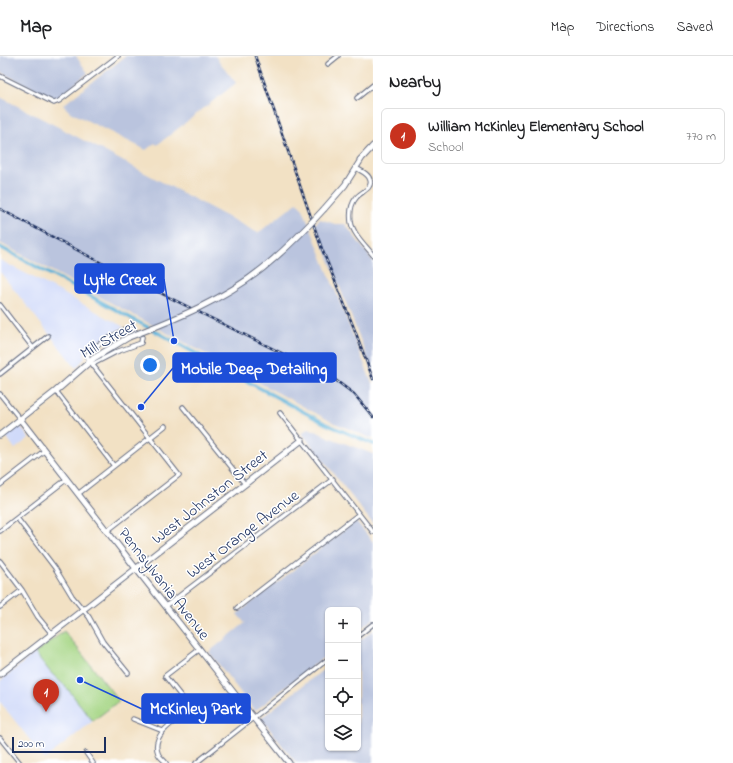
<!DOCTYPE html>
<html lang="en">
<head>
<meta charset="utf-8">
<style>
  body { margin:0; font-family:"Indie Flower",sans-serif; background:#f2f2f2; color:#202124 }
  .controls { position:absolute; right:12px; bottom:12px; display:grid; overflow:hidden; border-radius:6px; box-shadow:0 1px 3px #0004 }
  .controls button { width:36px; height:36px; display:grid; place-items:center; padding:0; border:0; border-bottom:1px solid #e0e0e0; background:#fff; color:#202124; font:20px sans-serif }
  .scale { position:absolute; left:12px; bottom:10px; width:94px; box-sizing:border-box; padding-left:4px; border:2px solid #1b2f5e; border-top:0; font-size:11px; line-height:14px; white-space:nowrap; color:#1b2f5e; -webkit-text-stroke:3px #fff; paint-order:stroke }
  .you { position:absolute; left:150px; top:309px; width:14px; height:14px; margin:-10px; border:3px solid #fff; border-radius:50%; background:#1a73e8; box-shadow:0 0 0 6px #1a73e833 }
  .badge { display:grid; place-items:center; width:26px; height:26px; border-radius:50%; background:#c8321e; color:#fff; font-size:13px; font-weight:700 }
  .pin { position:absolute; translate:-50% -33px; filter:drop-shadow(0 1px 2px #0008) }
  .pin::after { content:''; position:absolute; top:21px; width:14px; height:12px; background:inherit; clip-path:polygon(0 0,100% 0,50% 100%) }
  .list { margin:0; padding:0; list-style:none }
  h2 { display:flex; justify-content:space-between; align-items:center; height:52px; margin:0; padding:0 16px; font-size:17px }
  h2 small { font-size:13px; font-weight:400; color:#757577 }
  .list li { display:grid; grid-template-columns:26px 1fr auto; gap:12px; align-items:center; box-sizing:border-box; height:56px; margin:0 8px 8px; padding:0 8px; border:1px solid #e0e0e0; border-radius:6px }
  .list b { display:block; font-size:15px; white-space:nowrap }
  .list p { margin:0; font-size:13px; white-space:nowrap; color:#757577 }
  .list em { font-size:13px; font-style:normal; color:#757577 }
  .icon { flex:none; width:22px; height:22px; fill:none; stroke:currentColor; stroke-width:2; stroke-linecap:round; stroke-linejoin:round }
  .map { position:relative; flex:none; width:373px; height:707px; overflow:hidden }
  header { display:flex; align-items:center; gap:24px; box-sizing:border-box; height:56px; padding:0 20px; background:#fff; border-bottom:1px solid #e0e0e0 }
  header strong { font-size:19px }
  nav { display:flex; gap:22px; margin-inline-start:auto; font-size:14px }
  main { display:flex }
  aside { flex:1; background:#fff }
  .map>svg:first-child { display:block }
  .built { fill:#d0daf9 }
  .industrial { fill:#bac4de }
  .green { fill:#a5d584; stroke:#608271 }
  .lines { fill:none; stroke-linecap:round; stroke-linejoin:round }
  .canal { stroke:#5db2d9; stroke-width:3.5 }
  .street-casing { stroke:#666d82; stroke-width:5.5 }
  .secondary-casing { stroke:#666d82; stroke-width:7 }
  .street { stroke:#fff; stroke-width:3.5 }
  .secondary { stroke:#fff; stroke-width:5 }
  .rail-casing { stroke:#1b2f5e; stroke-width:2.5 }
  .rail { stroke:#fff; stroke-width:1; stroke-dasharray:3; stroke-linecap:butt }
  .secondary-bridge-casing { stroke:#666d82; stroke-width:7; stroke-linecap:butt }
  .secondary-bridge { stroke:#fff; stroke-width:5 }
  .labels { text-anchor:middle; stroke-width:3; stroke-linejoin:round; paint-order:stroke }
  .street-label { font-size:16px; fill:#1b2f5e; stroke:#fff }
  .leader { fill:none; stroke:#1d4ed8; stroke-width:1.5 }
  .callout-dot { fill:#1d4ed8; stroke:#fff; stroke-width:1.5 }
  .callout { fill:#1d4ed8; stroke:#1d4ed8; stroke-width:1.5 }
  .callout-label { font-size:17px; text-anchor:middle; font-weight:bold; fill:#fff }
</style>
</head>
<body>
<header>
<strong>Map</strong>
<nav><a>Map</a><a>Directions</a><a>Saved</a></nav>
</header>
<main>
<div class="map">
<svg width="373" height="707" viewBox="0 0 373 707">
  <rect width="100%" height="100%" fill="#fff"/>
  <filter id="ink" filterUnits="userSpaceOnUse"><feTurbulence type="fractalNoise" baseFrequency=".025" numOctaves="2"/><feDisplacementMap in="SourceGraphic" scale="8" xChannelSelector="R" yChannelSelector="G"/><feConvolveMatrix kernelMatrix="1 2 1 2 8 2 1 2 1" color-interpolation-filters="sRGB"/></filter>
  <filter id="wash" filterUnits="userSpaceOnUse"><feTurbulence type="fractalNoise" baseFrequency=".012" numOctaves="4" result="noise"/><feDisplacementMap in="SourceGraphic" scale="16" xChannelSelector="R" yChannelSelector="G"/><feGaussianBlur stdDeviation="0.9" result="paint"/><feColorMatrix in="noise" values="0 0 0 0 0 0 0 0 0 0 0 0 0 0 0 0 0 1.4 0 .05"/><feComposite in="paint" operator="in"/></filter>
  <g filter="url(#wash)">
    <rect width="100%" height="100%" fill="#f2e1c4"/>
    <!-- built -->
    <path class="built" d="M0 204 59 235 124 271 90 291 84 297 85 302 76 312 0 216Z
      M18 370H20L29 382 15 393 6 380Z
      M35 597 51 617 66 631 93 665 45 703 0 646V625Z"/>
    <!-- industrial -->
    <path class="industrial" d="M0 0H76L88 17 58 42H54L0 16Z
      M126 0H215L236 27 157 89 155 87 146 94 70 56 63 49Z
      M0 41 64 74 258 177 297 147 303 153 373 330V383L332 366 0 187Z
      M320 163 335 168H345L373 205V316L315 168Z
      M309 372 328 381 373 398V468L302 377Z
      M356 465 373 486V563L358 575V554H328V598L255 655 209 596 245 567 237 558Z
      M373 574V707H296L261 662 328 610V692H358V586Z"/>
    <!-- green -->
    <path class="green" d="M64 575 119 645 93 665 66 631 51 617 35 597Z"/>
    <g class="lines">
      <!-- canal -->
      <path class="canal" d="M0 191 326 368 373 388"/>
    </g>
  </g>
  <g filter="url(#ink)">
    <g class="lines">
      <!-- street casing -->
      <g class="street-casing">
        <path id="street" d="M328 8 338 0
          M0 20 54 47 59 45 118 0
          M357 42 373 29
          M356 112C361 115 369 118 370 124 373 133 360 136 356 142 351 148 350 158 351 166 353 178 365 189 373 199
          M0 249 33 292
          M93 308 116 296 141 287 142 281 134 274 127 272 91 293C88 296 87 299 88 303L179 419 107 475
          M0 318 48 280
          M56 335 114 410
          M0 338 20 363
          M183 351 245 428
          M280 357 373 476
          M0 429 44 395
          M78 438 165 370
          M17 462 55 512 72 540 89 561 103 586 128 617
          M0 475 67 423
          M0 505 22 534 38 561 52 578
          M166 550 333 423
          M0 551 22 534
          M237 552 359 458
          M358 580 373 568
          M133 663 163 675
          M0 682 20 707
          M86 697 93 707
          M166 707C164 704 159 701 158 697 150 677 179 663 191 653L165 620 200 593
          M196 707 328 603"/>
      </g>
      <!-- secondary casing -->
      <g class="secondary-casing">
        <path id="secondary" d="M360 104 373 90
          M324 153 345 129 362 102
          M20 363 134 510 289 707
          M0 379 56 335 94 302 129 281
          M0 618 302 384"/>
      </g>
      <!-- street -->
      <use href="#street" class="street"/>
      <!-- secondary -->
      <use href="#secondary" class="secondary"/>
      <!-- rail casing -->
      <g class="rail-casing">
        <path id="rail" d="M255 0 322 193 354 272 373 323
          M0 153 128 221 334 323 354 338 373 361"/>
      </g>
      <!-- rail -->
      <use href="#rail" class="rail"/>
      <!-- secondary-bridge casing -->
      <g class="secondary-bridge-casing">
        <path id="secondary-bridge" d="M129 281C176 263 223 244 263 212 285 194 305 174 324 153"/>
      </g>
      <!-- secondary-bridge -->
      <use href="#secondary-bridge" class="secondary-bridge"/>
    </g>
  </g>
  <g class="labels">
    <!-- street labels -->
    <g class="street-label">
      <text transform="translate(108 282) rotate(-30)" y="6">Mill Street</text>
      <text transform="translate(209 440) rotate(-38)" y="6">West Johnston Street</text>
      <text transform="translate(242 477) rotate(-37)" y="6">West Orange Avenue</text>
      <text transform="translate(165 527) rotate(52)" y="6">Pennsylvania Avenue</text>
    </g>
  </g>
  <!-- callouts -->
  <path class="leader" d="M174 285L164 223M141 351L173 312M80 624L142 653"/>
  <g class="callout-dot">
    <circle cx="174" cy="285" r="4"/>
    <circle cx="141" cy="351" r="4"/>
    <circle cx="80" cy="624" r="4"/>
  </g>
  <g class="callout">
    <rect x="75" y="208" width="89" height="29" rx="4"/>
    <rect x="173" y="297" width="163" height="29" rx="4"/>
    <rect x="142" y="638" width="108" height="29" rx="4"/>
  </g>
  <g class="callout-label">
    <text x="120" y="229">Lytle Creek</text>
    <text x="254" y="318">Mobile Deep Detailing</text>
    <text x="196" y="658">McKinley Park</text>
  </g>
</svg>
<div class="controls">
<button>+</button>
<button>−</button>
<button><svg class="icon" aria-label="locate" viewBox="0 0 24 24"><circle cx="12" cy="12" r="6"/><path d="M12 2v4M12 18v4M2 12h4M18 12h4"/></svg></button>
<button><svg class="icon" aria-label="layers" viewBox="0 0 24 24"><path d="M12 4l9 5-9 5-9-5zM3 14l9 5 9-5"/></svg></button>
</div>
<div class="scale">200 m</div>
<div class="you"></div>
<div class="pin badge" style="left:46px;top:656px">1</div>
</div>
<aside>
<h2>Nearby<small></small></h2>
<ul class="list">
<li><span class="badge">1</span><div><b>William McKinley Elementary School</b><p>School</p></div><em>770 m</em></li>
</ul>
</aside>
</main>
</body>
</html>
